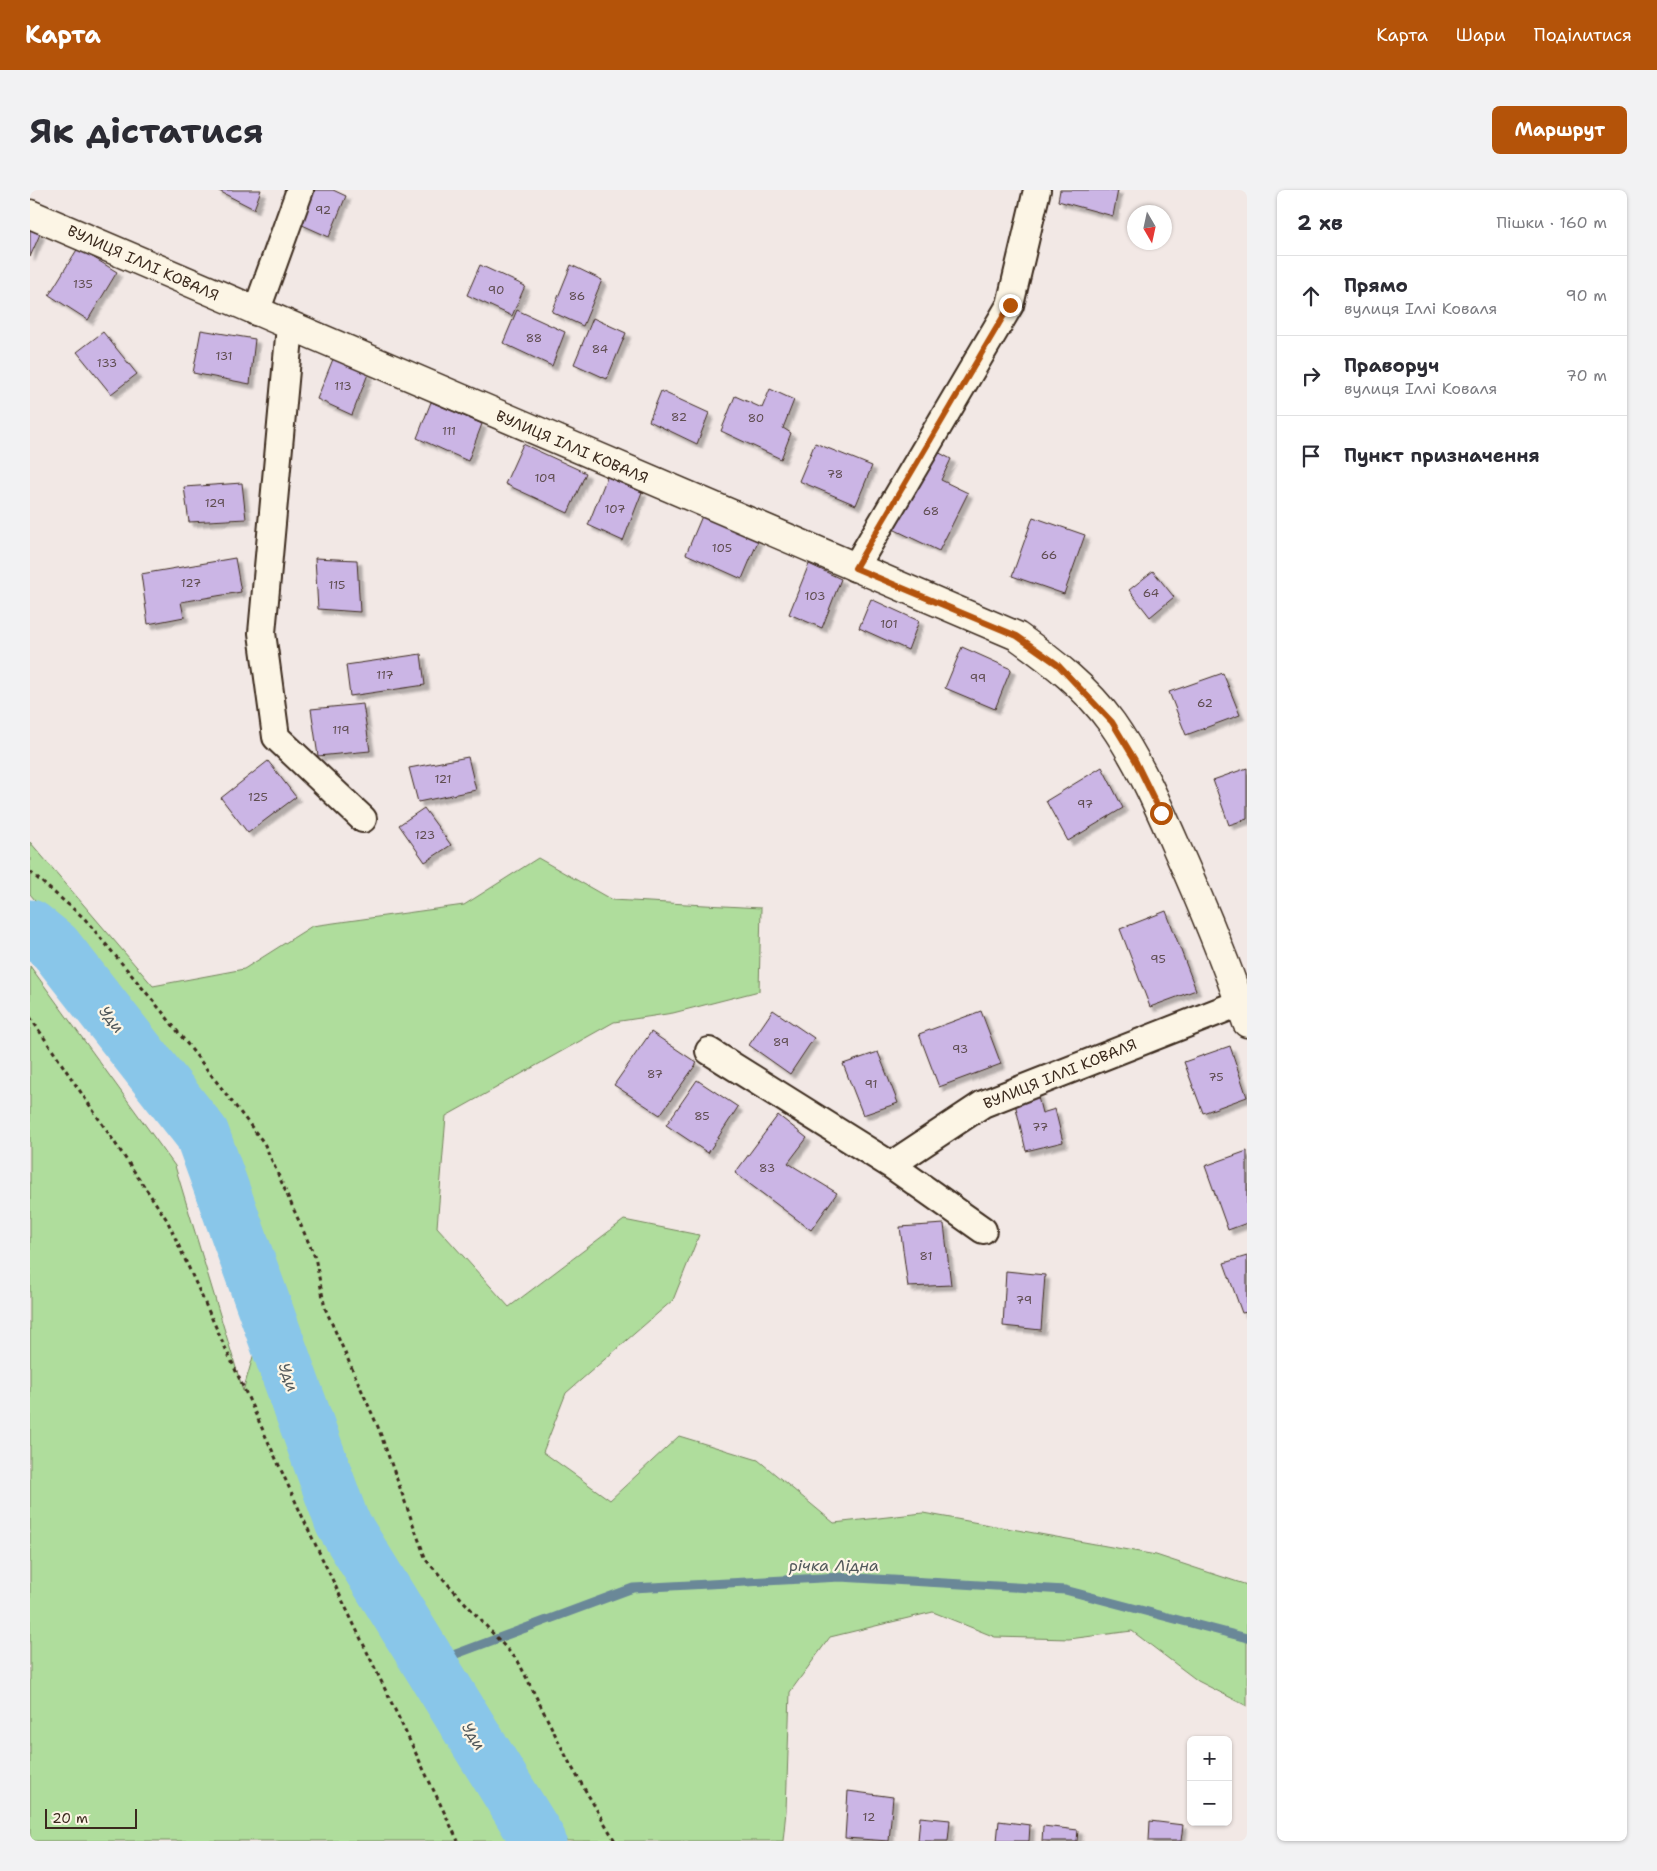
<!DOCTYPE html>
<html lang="uk">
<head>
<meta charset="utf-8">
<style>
  body { margin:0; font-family:"Shantell Sans",sans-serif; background:#f2f2f3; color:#2b2b33 }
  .controls { position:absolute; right:15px; bottom:15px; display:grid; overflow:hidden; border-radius:8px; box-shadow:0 1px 4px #0004 }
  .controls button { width:45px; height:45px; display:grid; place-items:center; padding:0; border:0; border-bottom:1px solid #e1e1e2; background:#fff; color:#2b2b33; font:25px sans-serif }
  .compass { position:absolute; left:1097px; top:15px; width:45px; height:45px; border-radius:50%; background:#fff; box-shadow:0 1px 4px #0004; rotate:171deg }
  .scale { position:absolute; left:15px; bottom:12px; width:92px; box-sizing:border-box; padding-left:5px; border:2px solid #3b2a1e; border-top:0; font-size:14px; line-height:18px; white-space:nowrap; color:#3b2a1e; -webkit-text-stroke:4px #fcf5e5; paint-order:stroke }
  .stop { position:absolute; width:15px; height:15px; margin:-11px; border:4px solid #b45309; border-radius:50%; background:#fff }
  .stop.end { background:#b45309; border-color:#fff; box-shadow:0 1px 5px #0008 }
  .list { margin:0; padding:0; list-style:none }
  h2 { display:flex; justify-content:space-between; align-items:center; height:65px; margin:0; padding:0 20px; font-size:21px }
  h2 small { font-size:16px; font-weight:400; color:#7c7c81 }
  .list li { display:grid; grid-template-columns:32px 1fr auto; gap:15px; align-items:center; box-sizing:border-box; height:80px; padding:0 20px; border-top:1px solid #e1e1e2 }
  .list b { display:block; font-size:19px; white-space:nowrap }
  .list p { margin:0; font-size:16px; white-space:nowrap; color:#7c7c81 }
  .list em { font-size:16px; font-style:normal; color:#7c7c81 }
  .icon { flex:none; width:28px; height:28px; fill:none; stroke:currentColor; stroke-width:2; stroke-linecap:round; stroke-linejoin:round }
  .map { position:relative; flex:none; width:1217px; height:1651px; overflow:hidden; border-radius:8px }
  header { display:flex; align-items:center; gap:30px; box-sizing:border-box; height:70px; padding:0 25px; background:#b45309; color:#fff }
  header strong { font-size:24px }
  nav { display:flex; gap:28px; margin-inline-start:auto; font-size:18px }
  .intro { display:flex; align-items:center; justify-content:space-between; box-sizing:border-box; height:120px; padding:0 30px }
  h1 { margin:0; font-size:35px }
  .button { padding:12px 22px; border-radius:8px; background:#b45309; color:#fff; font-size:18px; font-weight:700 }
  main { display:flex; gap:30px; padding:0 30px }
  aside { flex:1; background:#fff; border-radius:8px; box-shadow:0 1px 4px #0004 }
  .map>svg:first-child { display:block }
  .green { fill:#afdd9c; stroke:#75845d }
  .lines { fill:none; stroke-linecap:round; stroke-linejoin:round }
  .stream { stroke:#6a8898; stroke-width:9 }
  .river { stroke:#89c6e9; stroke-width:55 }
  .building { fill:#cbb5e5; stroke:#3b2a1e; filter:url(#shadow) }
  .minor-casing { stroke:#3b2a1e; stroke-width:30 }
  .primary-casing { stroke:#3b2a1e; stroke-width:31 }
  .path { stroke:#3b2a1e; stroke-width:3; stroke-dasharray:4 4; stroke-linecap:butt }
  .minor { stroke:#fcf5e5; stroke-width:26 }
  .primary { stroke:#fcf5e5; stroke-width:28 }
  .route { stroke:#b45309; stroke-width:6 }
  .labels { text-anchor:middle; stroke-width:4.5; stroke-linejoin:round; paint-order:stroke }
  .number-label { font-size:12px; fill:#5f4d50 }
  .street-label { font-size:15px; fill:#3b2a1e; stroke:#fcf5e5 }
  .water-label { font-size:16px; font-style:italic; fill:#52595b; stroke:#fcf5e5 }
</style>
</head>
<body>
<header>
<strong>Карта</strong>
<nav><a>Карта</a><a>Шари</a><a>Поділитися</a></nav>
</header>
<div class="intro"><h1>Як дістатися</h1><a class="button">Маршрут</a></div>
<main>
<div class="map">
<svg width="1217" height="1651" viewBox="0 0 1217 1651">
  <defs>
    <filter id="shadow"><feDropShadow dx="4.5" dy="4.5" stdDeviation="1" flood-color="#0004"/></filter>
  </defs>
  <rect width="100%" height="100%" fill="#f2e8e5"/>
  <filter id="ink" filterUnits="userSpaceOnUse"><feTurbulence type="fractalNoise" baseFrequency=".02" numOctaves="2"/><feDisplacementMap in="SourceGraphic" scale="10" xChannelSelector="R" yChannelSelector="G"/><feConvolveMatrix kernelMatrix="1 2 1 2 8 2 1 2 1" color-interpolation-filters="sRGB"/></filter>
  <g filter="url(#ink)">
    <!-- green -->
    <path class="green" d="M0 652 123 796 214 779 282 736 434 715 508 668 582 710 731 718 729 801 643 823 584 832 416 926 407 1037 479 1117 594 1030 669 1045 643 1110 536 1203 513 1262 580 1310 649 1246 728 1270 804 1333 893 1323 1126 1365 1217 1395V1516L1168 1491 1102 1441 1039 1449 965 1447 903 1422 800 1447 760 1502 756 1621 753 1651H522L323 1323 197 942 0 704Z
      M0 776 145 976 213 1201 231 1139 307 1346 493 1651H0Z"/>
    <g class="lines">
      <!-- stream -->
      <path class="stream" d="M399 1474 603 1398 810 1387 1035 1400 1217 1448"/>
      <!-- river -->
      <path class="river" d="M0 737 25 757 172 944 312 1332 509 1651"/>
    </g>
    <!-- building -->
    <path class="building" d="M187 0H231L224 19Z
      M284 0H303L316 6 299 47 270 34Z
      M1030 0H1088L1083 26 1028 11Z
      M0 40 10 44 0 67Z
      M48 58 87 82 58 130 19 105Z
      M450 75 495 96 482 126 437 105Z
      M541 75 572 90 553 136 522 122Z
      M487 120 535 142 522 176 473 153Z
      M563 128 596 143 577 189 544 174Z
      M171 140 225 149 220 194 163 183Z
      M73 142 107 184 81 204 47 162Z
      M303 169 338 184 322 225 287 209Z
      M740 199 764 210 753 238 761 243 751 269 691 241 705 206 732 218Z
      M631 201 679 223 667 254 619 231Z
      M401 212 452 234 438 271 387 248Z
      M785 253 842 276 826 315 769 291Z
      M493 254 556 283 538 323 475 294Z
      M902 259 921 269 911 290 938 303 909 361 863 339Z
      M577 287 612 302 593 351 558 335Z
      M212 293 216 329 159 332 154 297Z
      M672 326 728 351 712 389 656 364Z
      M1003 327 1055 345 1034 404 982 386Z
      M205 368 211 402 151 412 154 427 118 434 111 384Z
      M285 368 327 370 330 422 288 419Z
      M779 374 811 389 792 438 759 424Z
      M1123 381 1144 407 1120 427 1099 400Z
      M841 409 889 431 878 460 829 438Z
      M932 457 981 479 965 519 915 498Z
      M391 464 395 495 320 506 316 475Z
      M1193 483 1210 525 1156 545 1139 502Z
      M333 514 340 561 288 566 281 519Z
      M438 567 446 600 388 612 379 578Z
      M238 571 266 607 218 643 191 608Z
      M1072 577 1093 618 1038 651 1016 611Z
      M1217 578V629L1199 635 1183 590Z
      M394 618 421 655 395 672 369 635Z
      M1136 721 1166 800 1120 817 1090 739Z
      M743 820 784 848 760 884 719 855Z
      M951 821 971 874 909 897 889 844Z
      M621 842 667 873 630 925 584 895Z
      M1200 856 1217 907 1173 923 1154 872Z
      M848 862 868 913 833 925 813 874Z
      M667 890 708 917 678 963 636 935Z
      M1007 903 1012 923 1025 919 1033 952 996 961 984 909Z
      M748 925 777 948 758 973 807 1003 781 1040 705 983Z
      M1217 961V1033L1198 1040 1175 976Z
      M914 1034 921 1095 878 1097 870 1037Z
      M1217 1066V1122L1212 1123 1194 1073Z
      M976 1081 1015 1085 1011 1140 973 1136Z
      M818 1601 863 1607 859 1651 815 1648Z
      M890 1627 920 1630 918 1651H888Z
      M969 1631 1000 1635 999 1651H967Z
      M1120 1631 1153 1635 1151 1651H1119Z
      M1013 1636 1048 1640 1047 1651H1012Z"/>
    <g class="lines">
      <!-- minor casing -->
      <g class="minor-casing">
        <path id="minor" d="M226 122 270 0
          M260 136 232 443 246 547 333 629
          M825 378 980 115 1007 0
          M679 861 861 975 953 914 1210 813
          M861 975 953 1040"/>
      </g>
      <!-- primary casing -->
      <g class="primary-casing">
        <path id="primary" d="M0 24 987 446C1022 471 1057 498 1082 533 1108 570 1127 613 1145 654 1171 712 1196 773 1217 833"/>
      </g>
      <!-- path -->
      <path class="path" d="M0 682 54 728 134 824 234 953 285 1067 295 1118 348 1237 396 1370 488 1471 540 1574 585 1651
        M0 827 137 1030 278 1339 428 1651"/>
      <!-- minor -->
      <use href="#minor" class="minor"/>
      <!-- primary -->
      <use href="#primary" class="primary"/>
    </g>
  </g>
  <g class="lines" filter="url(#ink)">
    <!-- route -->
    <path class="route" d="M980 115 825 378 987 446 1027 474 1082 532 1105 570 1131 623"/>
  </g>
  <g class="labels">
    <!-- number labels -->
    <g class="number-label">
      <text x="293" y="24">92</text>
      <text x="53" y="98">135</text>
      <text x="466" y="104">90</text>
      <text x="547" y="110">86</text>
      <text x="504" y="152">88</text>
      <text x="570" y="163">84</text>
      <text x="194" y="170">131</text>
      <text x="77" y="177">133</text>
      <text x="313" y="200">113</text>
      <text x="649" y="231">82</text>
      <text x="726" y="232">80</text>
      <text x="419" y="245">111</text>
      <text x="805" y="288">78</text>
      <text x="515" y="292">109</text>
      <text x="185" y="317">129</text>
      <text x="585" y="323">107</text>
      <text x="901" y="325">68</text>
      <text x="692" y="362">105</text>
      <text x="1019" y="369">66</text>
      <text x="161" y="397">127</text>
      <text x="307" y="399">115</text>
      <text x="1121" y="407">64</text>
      <text x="785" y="410">103</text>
      <text x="859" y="438">101</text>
      <text x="355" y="489">117</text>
      <text x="948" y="492">99</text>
      <text x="1175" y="517">62</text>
      <text x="311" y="544">119</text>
      <text x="413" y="593">121</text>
      <text x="228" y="611">125</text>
      <text x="1055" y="618">97</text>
      <text x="395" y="649">123</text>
      <text x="1128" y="773">95</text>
      <text x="751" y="856">89</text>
      <text x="930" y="863">93</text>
      <text x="625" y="888">87</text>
      <text x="1186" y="891">75</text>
      <text x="841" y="898">91</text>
      <text x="672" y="930">85</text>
      <text x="1010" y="941">77</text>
      <text x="737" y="982">83</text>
      <text x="896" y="1070">81</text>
      <text x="994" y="1114">79</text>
      <text x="839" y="1631">12</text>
    </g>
    <!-- street labels -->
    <g class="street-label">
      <text transform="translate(113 73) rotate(24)" y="5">ВУЛИЦЯ ІЛЛІ КОВАЛЯ</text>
      <text transform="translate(542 257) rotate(23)" y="5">ВУЛИЦЯ ІЛЛІ КОВАЛЯ</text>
      <text transform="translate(1030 884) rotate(-22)" y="5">ВУЛИЦЯ ІЛЛІ КОВАЛЯ</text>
    </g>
    <!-- water labels -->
    <g class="water-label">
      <text transform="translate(82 829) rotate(52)" y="6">Уди</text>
      <text transform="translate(259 1187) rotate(70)" y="6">Уди</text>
      <text x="804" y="1381">річка Лідна</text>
      <text transform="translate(444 1546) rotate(58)" y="6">Уди</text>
    </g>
  </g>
</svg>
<div class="controls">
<button>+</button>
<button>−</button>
</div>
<svg class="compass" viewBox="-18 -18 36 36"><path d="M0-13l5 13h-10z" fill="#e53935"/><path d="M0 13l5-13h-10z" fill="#7c7c81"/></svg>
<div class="scale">20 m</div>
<div class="stop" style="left:1131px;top:623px"></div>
<div class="stop end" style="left:980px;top:115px"></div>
</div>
<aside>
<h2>2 хв<small>Пішки · 160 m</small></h2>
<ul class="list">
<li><svg class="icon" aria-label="ahead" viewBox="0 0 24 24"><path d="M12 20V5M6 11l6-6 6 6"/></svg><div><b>Прямо</b><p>вулиця Іллі Коваля</p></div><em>90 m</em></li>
<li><svg class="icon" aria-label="right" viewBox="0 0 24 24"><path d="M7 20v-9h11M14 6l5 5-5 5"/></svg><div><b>Праворуч</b><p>вулиця Іллі Коваля</p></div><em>70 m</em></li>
<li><svg class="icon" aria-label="arrive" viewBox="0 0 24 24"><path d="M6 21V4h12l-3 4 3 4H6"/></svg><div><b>Пункт призначення</b></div></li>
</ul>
</aside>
</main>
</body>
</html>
